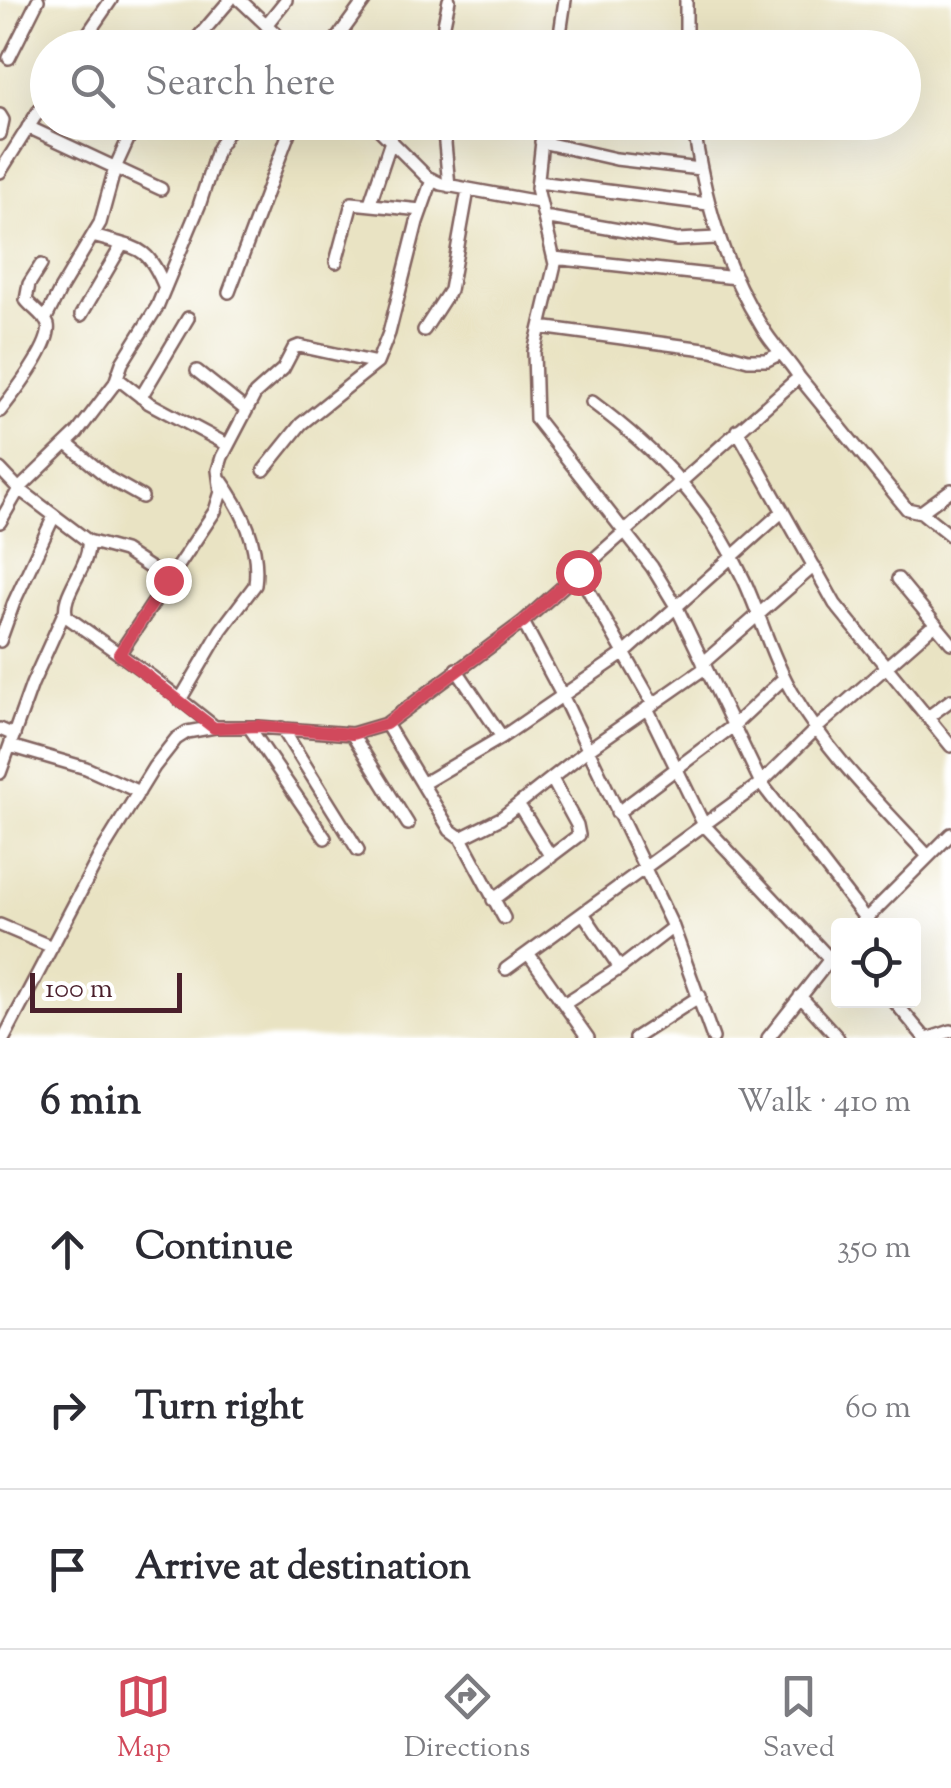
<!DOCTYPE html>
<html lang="en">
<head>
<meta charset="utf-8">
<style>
  body { margin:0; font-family:"Sorts Mill Goudy",serif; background:#f2f2f3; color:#2b2b33 }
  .controls { position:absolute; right:30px; bottom:30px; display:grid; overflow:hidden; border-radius:10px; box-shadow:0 10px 40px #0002 }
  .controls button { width:90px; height:90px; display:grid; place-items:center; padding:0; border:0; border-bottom:2px solid #e1e1e2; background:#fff; color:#2b2b33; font:50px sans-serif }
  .scale { position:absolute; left:30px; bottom:25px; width:152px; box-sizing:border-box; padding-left:10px; border:5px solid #4a1f2b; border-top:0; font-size:28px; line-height:35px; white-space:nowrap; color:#4a1f2b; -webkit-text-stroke:8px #fff; paint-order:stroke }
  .stop { position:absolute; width:30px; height:30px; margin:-22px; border:8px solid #d1495b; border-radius:50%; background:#fff }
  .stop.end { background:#d1495b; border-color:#fff; box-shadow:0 2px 10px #0008 }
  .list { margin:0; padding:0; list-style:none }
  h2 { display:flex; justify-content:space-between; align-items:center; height:130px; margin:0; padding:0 40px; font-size:42px }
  h2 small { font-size:32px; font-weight:400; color:#7c7c81 }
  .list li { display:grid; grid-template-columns:65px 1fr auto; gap:30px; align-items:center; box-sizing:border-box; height:160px; padding:0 40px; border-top:2px solid #e1e1e2 }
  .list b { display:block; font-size:38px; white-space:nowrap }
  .list em { font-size:32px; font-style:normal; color:#7c7c81 }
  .icon { flex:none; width:55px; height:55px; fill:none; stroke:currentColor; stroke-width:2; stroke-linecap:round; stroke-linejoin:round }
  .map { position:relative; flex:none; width:951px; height:1038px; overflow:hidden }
  .search { position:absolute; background:#fff; box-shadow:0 10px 40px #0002; left:30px; right:30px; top:30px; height:110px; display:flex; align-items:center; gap:25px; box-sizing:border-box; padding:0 35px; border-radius:55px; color:#7c7c81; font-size:38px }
  .sheet { height:610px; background:#fff }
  nav { display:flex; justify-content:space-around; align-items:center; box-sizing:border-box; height:140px; border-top:2px solid #e1e1e2; background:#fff; font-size:28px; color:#7c7c81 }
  nav a { display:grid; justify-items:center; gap:5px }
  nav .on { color:#d1495b }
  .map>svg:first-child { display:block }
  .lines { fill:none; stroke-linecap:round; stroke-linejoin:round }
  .minor-casing { stroke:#826460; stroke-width:16 }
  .minor { stroke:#fff; stroke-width:11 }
  .route { stroke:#d1495b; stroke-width:12 }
</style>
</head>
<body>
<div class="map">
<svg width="951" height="1038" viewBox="0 0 951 1038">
  <rect width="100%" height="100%" fill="#fff"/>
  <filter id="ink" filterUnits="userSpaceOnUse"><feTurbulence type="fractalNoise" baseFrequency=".01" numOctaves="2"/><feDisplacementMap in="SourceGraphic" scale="20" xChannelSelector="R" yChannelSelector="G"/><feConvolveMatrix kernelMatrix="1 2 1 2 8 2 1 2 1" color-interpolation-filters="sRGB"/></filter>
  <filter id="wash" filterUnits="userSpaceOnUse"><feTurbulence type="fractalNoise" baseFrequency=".0048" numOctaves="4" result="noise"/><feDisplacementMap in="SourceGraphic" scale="40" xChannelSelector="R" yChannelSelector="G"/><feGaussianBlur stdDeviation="2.25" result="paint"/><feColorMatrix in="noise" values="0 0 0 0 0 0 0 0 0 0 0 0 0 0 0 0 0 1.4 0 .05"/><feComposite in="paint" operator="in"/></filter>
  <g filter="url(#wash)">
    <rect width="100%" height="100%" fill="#e9e3c3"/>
  </g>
  <g filter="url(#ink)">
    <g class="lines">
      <!-- minor casing -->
      <g class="minor-casing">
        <path id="minor" d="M240 0 291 48
          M686 0V48
          M266 25 286 0
          M78 48 111 0
          M189 48 230 0
          M330 48 365 0
          M445 48 444 24 449 0
          M558 48 565 0
          M9 58 38 0
          M0 115 3 120 0 134
          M372 122 427 177 441 184 539 202
          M443 122 449 186
          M544 122 537 188 555 264 534 352 536 419 652 567 677 608 761 783 865 918
          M693 122C704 197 721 262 762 327 772 345 788 359 799 377L523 622 563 697 673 927 713 1038
          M28 127 161 189
          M541 142 616 159 700 169
          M0 172 48 96
          M538 182 708 204
          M370 203 391 141
          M544 217 677 240 717 238
          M93 236C136 249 147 243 165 288
          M554 258 736 278
          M336 262 352 203 421 210
          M229 292 293 122
          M81 315 122 245
          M45 320 60 290 100 223 115 168 136 122
          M540 327 712 350 748 360H767L781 353
          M424 330 450 290 468 190
          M197 371 246 410
          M799 377 907 509 921 512 951 490
          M117 378 149 403 228 445
          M141 397 188 318
          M592 402C659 452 708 503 744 580 761 617 771 656 792 692 829 755 879 803 928 856
          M0 411C12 396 53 344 48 325 45 316 31 307 26 300L29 284 41 265
          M737 430 835 604 951 746
          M67 444 110 479 142 497
          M0 469 19 489 88 541C91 567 58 595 67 617L152 677 215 727
          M264 470 301 424 377 363 389 333 417 222 432 180
          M921 512 951 536
          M0 522 19 489 77 433 115 383 122 363 157 307 199 206 217 150 233 122
          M88 541 124 551 168 580
          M578 572 653 704
          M898 579 951 643
          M0 641 14 602 54 516
          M119 654 215 511 221 492 218 470 222 457 255 394 283 369 294 348 299 346 377 363
          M703 663 814 566
          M456 669 502 737
          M180 700 221 630 255 585C260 545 243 511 221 480
          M647 708 704 825 830 959
          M928 717 951 700
          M386 724 450 830 461 838 501 818 586 751 705 668
          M249 727 325 838
          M282 728 358 850
          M0 729 14 735
          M352 734 408 824
          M10 746 86 768 139 792
          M0 773 32 684 64 613
          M422 784 502 737 626 652 783 511
          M519 805 551 857
          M617 813 733 726 784 678
          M461 838 504 918
          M493 900 579 835 577 825 552 779
          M583 913 620 968
          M0 925 52 947
          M859 926 951 834
          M528 953 588 1038
          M506 969 761 783 819 726 935 624
          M800 996 838 1038
          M894 1001 925 1038
          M564 1004 620 968 673 927
          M4 1038 101 853 154 767 176 739 187 732 215 727H258L352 734 386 724 523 622
          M635 1038 700 996
          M768 1038 838 949
          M930 1038 951 1031"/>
      </g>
      <!-- minor -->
      <use href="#minor" class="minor"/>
    </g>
  </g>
  <g class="lines" filter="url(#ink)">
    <!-- route -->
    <path class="route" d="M168 580 119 654 214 728 258 726 352 734 386 724 523 622 578 572"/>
  </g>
</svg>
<div class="controls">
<button><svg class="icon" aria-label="locate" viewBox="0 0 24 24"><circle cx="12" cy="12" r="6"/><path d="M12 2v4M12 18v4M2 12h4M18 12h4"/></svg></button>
</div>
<div class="scale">100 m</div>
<div class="stop" style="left:578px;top:572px"></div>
<div class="stop end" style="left:168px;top:580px"></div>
<div class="search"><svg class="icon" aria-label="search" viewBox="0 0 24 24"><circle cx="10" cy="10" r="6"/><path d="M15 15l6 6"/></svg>Search here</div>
</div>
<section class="sheet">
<h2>6 min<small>Walk · 410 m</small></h2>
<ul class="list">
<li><svg class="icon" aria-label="ahead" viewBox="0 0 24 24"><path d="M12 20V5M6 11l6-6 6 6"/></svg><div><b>Continue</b></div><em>350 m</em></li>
<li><svg class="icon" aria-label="right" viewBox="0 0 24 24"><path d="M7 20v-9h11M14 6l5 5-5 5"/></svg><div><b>Turn right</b></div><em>60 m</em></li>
<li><svg class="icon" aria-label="arrive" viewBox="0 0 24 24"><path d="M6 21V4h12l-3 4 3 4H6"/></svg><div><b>Arrive at destination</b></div></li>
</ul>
</section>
<nav>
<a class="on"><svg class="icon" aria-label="map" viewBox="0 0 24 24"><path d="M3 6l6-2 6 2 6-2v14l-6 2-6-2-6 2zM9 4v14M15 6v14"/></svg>Map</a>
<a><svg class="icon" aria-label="directions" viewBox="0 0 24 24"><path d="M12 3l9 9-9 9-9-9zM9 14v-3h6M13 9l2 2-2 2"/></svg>Directions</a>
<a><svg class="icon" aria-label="saved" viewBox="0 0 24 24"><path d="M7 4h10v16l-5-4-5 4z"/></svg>Saved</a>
</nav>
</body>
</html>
